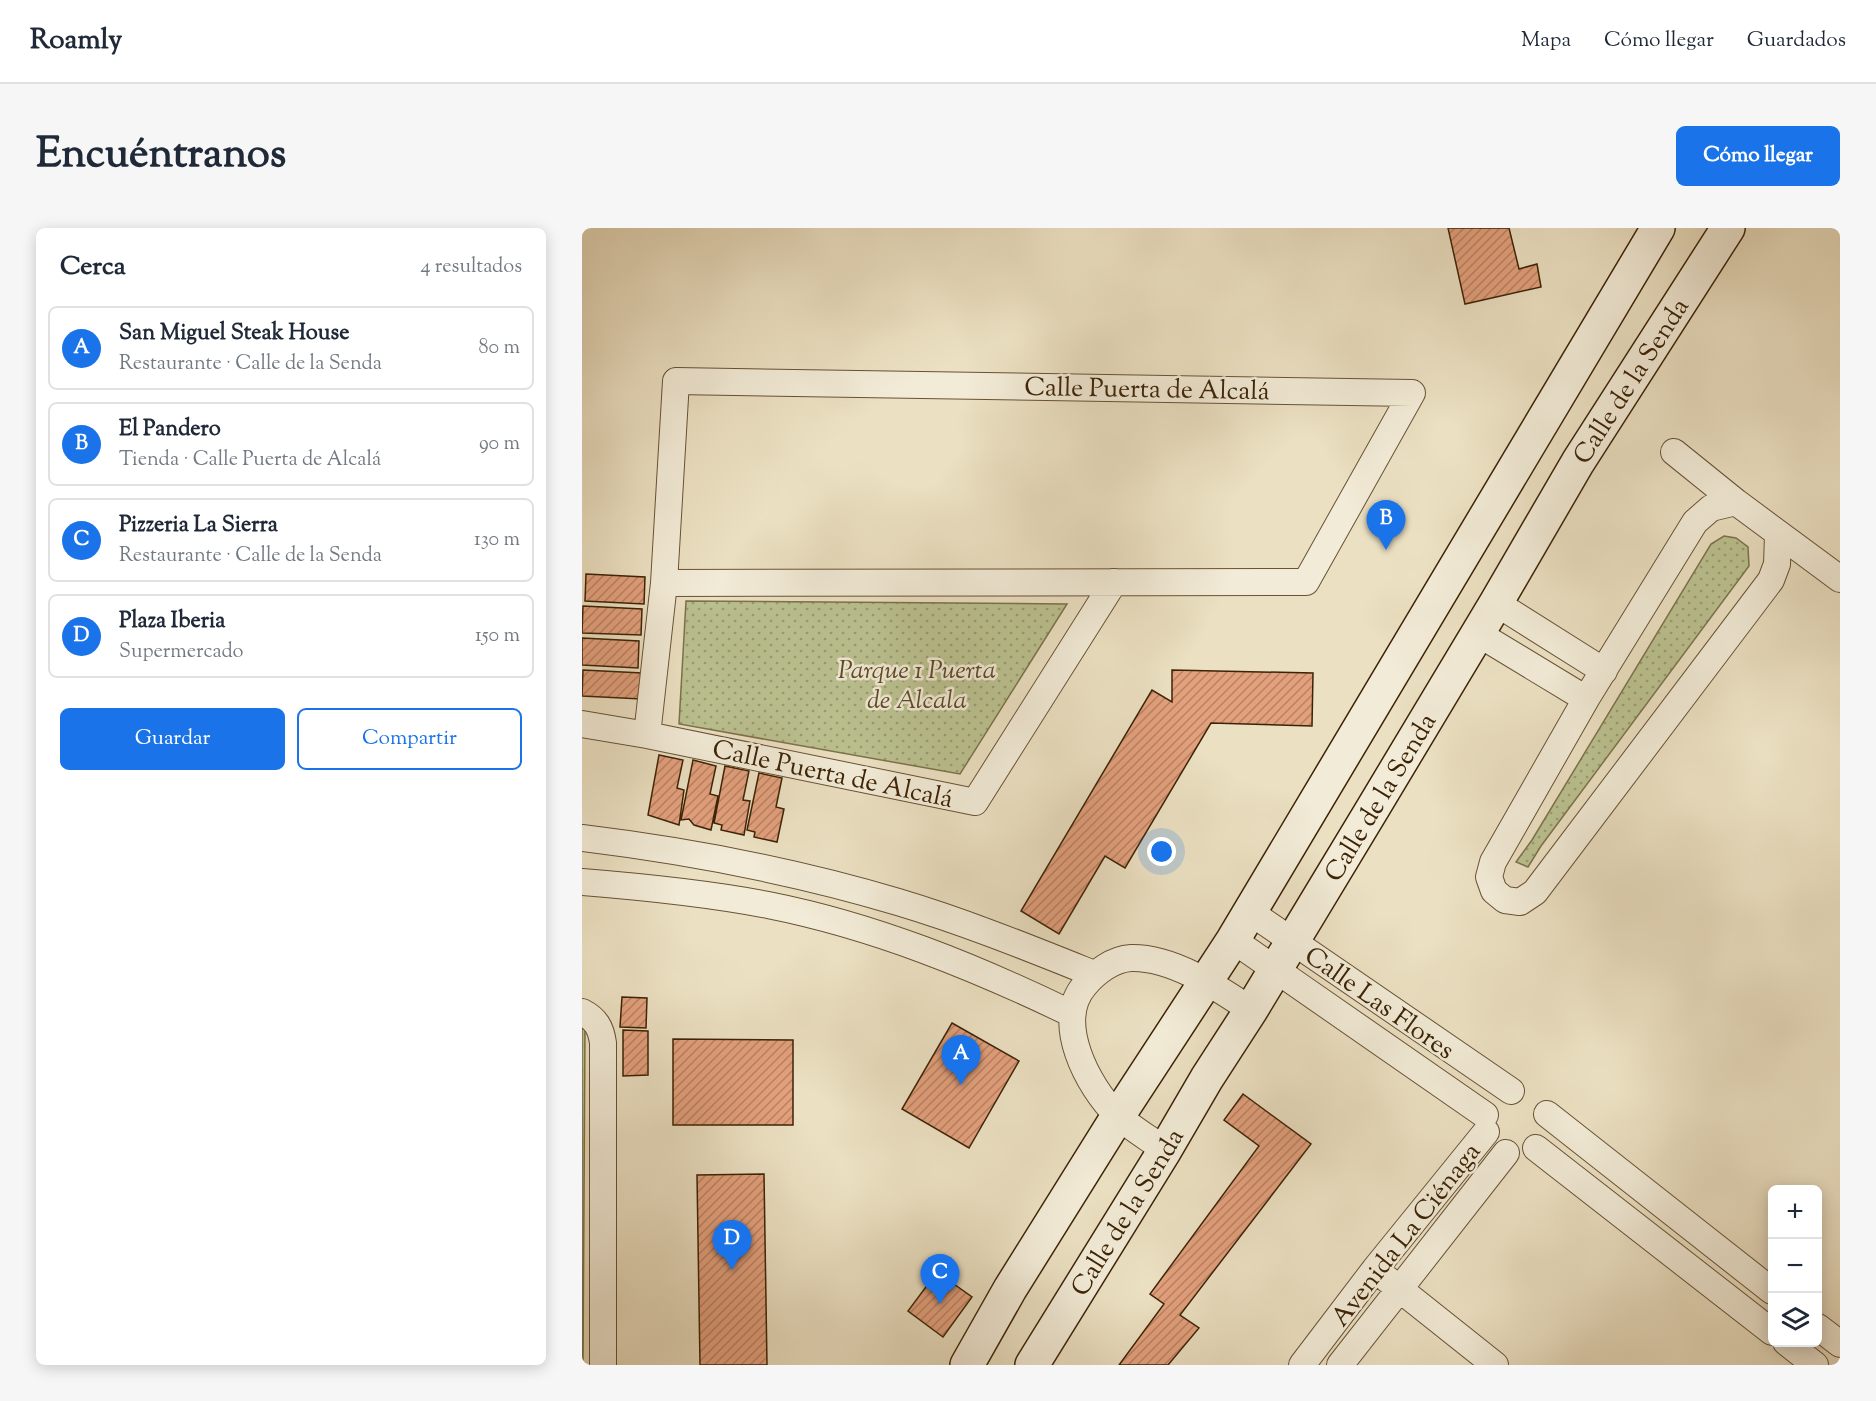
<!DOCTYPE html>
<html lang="es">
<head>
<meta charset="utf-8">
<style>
  body { margin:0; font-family:"Sorts Mill Goudy",serif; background:#f6f6f7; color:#1f2937 }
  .controls { position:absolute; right:18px; bottom:18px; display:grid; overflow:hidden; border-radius:9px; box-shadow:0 3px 15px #0003 }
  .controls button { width:54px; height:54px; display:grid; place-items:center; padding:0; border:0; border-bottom:2px solid #e0e1e3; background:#fff; color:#1f2937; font:30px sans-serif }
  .you { position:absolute; left:580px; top:624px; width:21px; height:21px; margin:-15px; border:4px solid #fff; border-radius:50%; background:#1a73e8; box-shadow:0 0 0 9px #1a73e833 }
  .badge { display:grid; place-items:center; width:39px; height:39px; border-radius:50%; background:#1a73e8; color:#fff; font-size:20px; font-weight:700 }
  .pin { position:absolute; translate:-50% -50px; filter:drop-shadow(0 2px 3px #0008) }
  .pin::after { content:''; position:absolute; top:32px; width:21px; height:18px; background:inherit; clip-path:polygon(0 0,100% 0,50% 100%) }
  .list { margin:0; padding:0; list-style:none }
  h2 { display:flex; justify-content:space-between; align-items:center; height:78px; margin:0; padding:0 24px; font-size:26px }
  h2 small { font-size:20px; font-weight:400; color:#747a83 }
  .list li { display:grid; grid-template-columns:39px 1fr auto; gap:18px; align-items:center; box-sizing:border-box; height:84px; margin:0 12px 12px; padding:0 12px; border:2px solid #e0e1e3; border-radius:9px }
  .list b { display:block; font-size:22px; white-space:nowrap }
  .list p { margin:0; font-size:20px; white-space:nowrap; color:#747a83 }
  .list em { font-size:20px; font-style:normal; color:#747a83 }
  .actions { display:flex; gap:12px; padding:18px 24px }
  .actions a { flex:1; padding:14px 0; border:2px solid #1a73e8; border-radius:9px; text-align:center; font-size:21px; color:#1a73e8 }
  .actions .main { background:#1a73e8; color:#fff }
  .icon { flex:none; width:33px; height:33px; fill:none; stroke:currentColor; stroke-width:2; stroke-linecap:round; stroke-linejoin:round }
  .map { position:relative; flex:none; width:1258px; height:1137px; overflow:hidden; border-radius:9px }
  header { display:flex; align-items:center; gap:36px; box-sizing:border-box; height:84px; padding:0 30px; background:#fff; border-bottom:2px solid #e0e1e3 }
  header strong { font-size:28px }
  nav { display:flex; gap:33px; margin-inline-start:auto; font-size:21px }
  .intro { display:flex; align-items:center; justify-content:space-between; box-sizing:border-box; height:144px; padding:0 36px }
  h1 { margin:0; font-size:42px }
  .button { padding:15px 27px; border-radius:9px; background:#1a73e8; color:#fff; font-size:21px; font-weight:700 }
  main { display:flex; gap:36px; padding:0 36px }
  aside { flex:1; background:#fff; border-radius:9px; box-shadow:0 3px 15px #0003 }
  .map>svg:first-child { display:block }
  .grass { fill:url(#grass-dots); stroke:#7c724b; stroke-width:1.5 }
  .building { fill:url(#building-hatch); stroke:#3c2306; stroke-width:1.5 }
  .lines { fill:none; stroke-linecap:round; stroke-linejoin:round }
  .minor-casing { stroke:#685235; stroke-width:28 }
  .secondary-casing { stroke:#3c2306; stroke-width:36 }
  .minor { stroke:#f2ebd7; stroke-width:26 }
  .secondary { stroke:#f2ebd7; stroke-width:33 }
  .labels { text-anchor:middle; stroke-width:5; stroke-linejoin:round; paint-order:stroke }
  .street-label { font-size:26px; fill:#3c2306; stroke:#f2ebd7 }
  .park-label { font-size:26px; font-style:italic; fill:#5c4a28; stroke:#f2ebd7 }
</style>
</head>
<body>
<header>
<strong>Roamly</strong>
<nav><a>Mapa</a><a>Cómo llegar</a><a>Guardados</a></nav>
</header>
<div class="intro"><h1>Encuéntranos</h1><a class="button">Cómo llegar</a></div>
<main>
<aside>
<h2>Cerca<small>4 resultados</small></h2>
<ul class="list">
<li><span class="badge">A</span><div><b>San Miguel Steak House</b><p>Restaurante · Calle de la Senda</p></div><em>80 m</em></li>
<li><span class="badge">B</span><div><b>El Pandero</b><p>Tienda · Calle Puerta de Alcalá</p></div><em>90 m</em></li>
<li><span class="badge">C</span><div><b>Pizzeria La Sierra</b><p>Restaurante · Calle de la Senda</p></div><em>130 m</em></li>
<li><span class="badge">D</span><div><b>Plaza Iberia</b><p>Supermercado</p></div><em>150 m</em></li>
</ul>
<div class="actions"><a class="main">Guardar</a><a>Compartir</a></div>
</aside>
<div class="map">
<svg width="1258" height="1137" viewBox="0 0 1258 1137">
  <defs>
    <pattern id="grass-dots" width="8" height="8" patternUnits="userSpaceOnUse" patternTransform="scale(1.5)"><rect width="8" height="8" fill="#bbc190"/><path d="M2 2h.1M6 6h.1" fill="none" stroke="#999c74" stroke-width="1.8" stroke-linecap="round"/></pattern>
    <pattern id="building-hatch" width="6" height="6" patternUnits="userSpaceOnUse" patternTransform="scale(1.5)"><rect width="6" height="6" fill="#e3a07c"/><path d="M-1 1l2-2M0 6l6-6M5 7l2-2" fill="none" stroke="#b98264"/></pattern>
  </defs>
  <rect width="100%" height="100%" fill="#ebe0c2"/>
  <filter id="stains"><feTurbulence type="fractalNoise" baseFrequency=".00333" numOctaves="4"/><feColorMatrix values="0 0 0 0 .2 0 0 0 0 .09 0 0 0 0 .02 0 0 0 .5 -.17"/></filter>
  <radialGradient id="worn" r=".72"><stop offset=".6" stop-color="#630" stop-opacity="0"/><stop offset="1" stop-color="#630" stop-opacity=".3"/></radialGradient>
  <!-- grass -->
  <path class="grass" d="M1142 308 1154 310 1166 319 1167 338 959 618 946 639 934 634 950 612 1129 316Z
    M104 373 485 376 378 546 97 496Z
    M0 801H3L1 1137H0Z"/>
  <!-- building -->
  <path class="building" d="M866 0H927L937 41 955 36 959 59 883 76Z
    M4 346 63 349 62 376 3 373Z
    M1 378 60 381 59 407 0 405Z
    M0 410 57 413 56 440 0 437Z
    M1 442 60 445 59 471 0 468Z
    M590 442 731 445 730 498 629 495 543 640 523 628 477 706 439 683 570 462 590 474Z
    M77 527 101 532 95 560 102 562 97 597 66 587Z
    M111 532 134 538 128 566 136 568 129 602 112 597 107 591 99 592Z
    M143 538 167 543 161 572 168 573 162 607 139 602 140 597 132 595Z
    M177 545 200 550 194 579 202 581 195 614 172 609 173 604 165 602Z
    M40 769 65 770 64 800 38 799Z
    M370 795 437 833 387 920 320 881Z
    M41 802 66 803V847L41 848Z
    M91 811 211 812V897H91Z
    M661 866 729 916 598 1087 617 1100 586 1137H537L582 1076 568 1066 677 918 642 892Z
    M182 946 185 1137H118L115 947Z
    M355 1044 390 1069 361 1109 326 1083Z"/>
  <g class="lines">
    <!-- minor casing -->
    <g class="minor-casing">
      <path id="minor" d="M1092 224 1154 274 1258 351
        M1154 274 1129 280 1113 294 1004 471 911 634 907 649 912 663 923 672 938 674 953 664 1189 352 1195 336 1196 307
        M914 375 1022 443
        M895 405 1004 471
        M0 496 65 507 393 574 532 354
        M65 507 82 355 94 153 830 165 724 354 82 355
        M0 610C107 623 212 643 316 674 383 694 447 720 512 746
        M0 654C62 659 124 665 186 677 292 698 393 739 490 786
        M668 684 929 863
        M651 712 903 887
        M0 784C14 791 19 800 21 815V1137
        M965 886 1190 1063
        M954 920 1190 1104
        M583 922C568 911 549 900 535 887 506 859 471 793 503 757 514 744 531 731 549 730 591 729 636 760 669 782
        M805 1051 913 1137
        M1236 1099 1258 1116
        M1204 1114 1233 1137
        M720 1137 793 1041 904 904
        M758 1137 924 925"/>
    </g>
    <!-- secondary casing -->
    <g class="secondary-casing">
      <g id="secondary">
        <path d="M385 1137 428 1061 536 888 651 712 1076 0"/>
        <path id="s1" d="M450 1137 583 922 625 850 669 782 791 580 914 375 996 234 1146 0"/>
      </g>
    </g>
    <!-- minor -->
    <use href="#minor" class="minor"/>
    <!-- secondary -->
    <use href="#secondary" class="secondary"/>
  </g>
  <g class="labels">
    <!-- street labels -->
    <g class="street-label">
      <text dy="9" stroke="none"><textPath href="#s1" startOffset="1152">Calle de la Senda</textPath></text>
      <text transform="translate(565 160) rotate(1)" y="9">Calle Puerta de Alcalá</text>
      <text transform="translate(251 545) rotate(12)" y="9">Calle Puerta de Alcalá</text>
      <text dy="9" stroke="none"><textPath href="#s1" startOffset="666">Calle de la Senda</textPath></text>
      <text transform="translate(798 774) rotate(35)" y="9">Calle Las Flores</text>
      <text dy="9" stroke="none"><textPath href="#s1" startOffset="180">Calle de la Senda</textPath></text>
      <text transform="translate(823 1006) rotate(-52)" y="9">Avenida La Ciénaga</text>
    </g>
    <!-- park labels -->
    <g class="park-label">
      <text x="335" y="450">Parque 1 Puerta<tspan x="335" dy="30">de Alcala</tspan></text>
    </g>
  </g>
  <rect width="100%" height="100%" filter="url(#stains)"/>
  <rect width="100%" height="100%" fill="url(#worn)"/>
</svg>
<div class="controls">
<button>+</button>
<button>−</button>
<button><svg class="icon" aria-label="layers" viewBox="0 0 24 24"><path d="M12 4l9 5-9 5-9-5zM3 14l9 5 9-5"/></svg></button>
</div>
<div class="you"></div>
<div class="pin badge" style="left:379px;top:857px">A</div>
<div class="pin badge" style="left:804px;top:322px">B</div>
<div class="pin badge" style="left:358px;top:1076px">C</div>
<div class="pin badge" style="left:150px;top:1042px">D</div>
</div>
</main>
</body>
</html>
